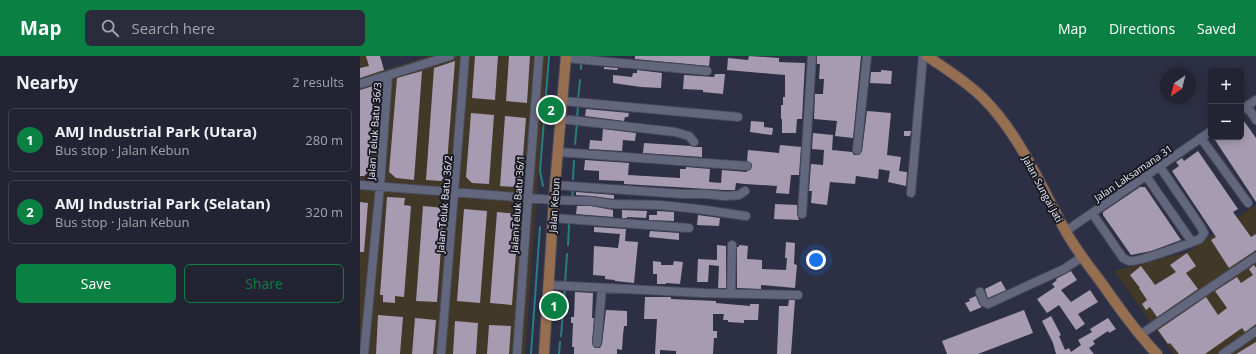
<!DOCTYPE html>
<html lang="en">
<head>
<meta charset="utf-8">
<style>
  body { margin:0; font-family:"Open Sans",sans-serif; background:#2a2c3b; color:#f1f3f6 }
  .controls { position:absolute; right:12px; top:12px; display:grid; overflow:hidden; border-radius:6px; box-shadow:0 2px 10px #0003 }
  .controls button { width:36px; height:36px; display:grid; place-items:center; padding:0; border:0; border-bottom:1px solid #3f414e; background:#222433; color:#f1f3f6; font:20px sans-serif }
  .compass { position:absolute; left:800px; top:12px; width:36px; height:36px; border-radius:50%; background:#222433; box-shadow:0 2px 10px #0003; rotate:215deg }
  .you { position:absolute; left:456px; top:204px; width:14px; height:14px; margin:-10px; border:3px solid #fff; border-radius:50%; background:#1a73e8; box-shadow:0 0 0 6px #1a73e833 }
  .badge { display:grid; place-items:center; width:26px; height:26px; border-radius:50%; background:#0b8043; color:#fff; font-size:13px; font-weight:700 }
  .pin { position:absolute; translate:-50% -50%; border:2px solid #fff; box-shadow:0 1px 4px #0006 }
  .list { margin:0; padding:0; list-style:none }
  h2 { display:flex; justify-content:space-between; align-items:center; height:52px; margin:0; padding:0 16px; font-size:17px }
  h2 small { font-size:13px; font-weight:400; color:#a2a4ac }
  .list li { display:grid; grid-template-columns:26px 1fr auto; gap:12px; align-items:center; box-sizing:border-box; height:64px; margin:0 8px 8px; padding:0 8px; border:1px solid #3f414e; border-radius:6px }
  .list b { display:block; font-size:15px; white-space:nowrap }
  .list p { margin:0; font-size:13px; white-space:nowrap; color:#a2a4ac }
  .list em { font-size:13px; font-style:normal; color:#a2a4ac }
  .actions { display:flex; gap:8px; padding:12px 16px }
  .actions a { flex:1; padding:9px 0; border:1px solid #0b8043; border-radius:6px; text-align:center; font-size:14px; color:#0b8043 }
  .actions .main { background:#0b8043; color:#fff }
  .icon { flex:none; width:22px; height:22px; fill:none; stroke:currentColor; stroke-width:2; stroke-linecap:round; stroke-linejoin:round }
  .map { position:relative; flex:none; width:896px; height:298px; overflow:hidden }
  header { display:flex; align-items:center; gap:24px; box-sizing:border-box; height:56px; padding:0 20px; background:#0b8043; color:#fff }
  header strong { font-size:19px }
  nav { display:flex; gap:22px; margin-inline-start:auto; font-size:14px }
  .search { width:280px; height:36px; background:#2a2c3b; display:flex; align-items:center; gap:10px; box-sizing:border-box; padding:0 14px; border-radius:6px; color:#a2a4ac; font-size:15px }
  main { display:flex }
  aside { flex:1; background:#222433 }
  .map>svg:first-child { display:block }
  .industrial { fill:#413828 }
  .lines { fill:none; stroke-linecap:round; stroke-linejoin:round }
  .stream { stroke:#297e81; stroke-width:2 }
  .building { fill:#a79bb1 }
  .minor-casing { stroke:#494b5c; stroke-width:10 }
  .major-casing { stroke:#494b5c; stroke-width:12 }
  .minor { stroke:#63677d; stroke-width:8 }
  .major { stroke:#966e50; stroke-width:10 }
  .labels { text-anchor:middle; stroke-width:4; stroke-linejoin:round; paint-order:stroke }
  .street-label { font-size:10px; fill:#ebedfa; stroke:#181922 }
</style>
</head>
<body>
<header>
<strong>Map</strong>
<div class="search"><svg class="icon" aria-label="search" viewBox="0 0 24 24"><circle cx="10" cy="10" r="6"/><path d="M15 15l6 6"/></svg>Search here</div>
<nav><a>Map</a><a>Directions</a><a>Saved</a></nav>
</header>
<main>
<aside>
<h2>Nearby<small>2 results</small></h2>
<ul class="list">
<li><span class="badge">1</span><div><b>AMJ Industrial Park (Utara)</b><p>Bus stop · Jalan Kebun</p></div><em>280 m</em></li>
<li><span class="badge">2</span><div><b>AMJ Industrial Park (Selatan)</b><p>Bus stop · Jalan Kebun</p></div><em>320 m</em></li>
</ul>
<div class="actions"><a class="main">Save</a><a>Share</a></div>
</aside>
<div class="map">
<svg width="896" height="298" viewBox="0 0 896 298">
  <rect width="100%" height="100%" fill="#2d3044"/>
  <!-- industrial -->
  <path class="industrial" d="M0 0H20L24 14 69 0H187L165 298H0Z
    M896 149V298H814L754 215 828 196Z"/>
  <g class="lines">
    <!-- stream -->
    <path class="stream" d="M221 13V8
      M218 44 220 24
      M217 63 218 49
      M215 88 217 67
      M213 123 214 105
      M183 130 180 115 189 0
      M212 142 213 133
      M208 189 209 169
      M205 228 207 198
      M201 280 205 232
      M171 298 180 171
      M199 298 200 286"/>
  </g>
  <!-- building -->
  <path class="building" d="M6 0H20L24 14 0 22V12L9 10Z
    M115 0H138L135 44 112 42Z
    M149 0H170L167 47 146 45Z
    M275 0H350L349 10 275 3Z
    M389 0 419 2V6L445 7 442 63H437L436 77H422V63H421V49H423V41H425V19L367 14 368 2 388 4Z
    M457 0H501L493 82 475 80 477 65 454 63 455 38H463L464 23H459L460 8H457Z
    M95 5 86 120 81 125 66 124 74 12Z
    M244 11 258 12 257 14 244 13Z
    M277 14 302 17 301 32 281 31 253 27V19L272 21 273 17H277Z
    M521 14 532 15 531 28 510 27 511 16H521Z
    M62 15 54 124 36 122 29 116 37 22Z
    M355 18H365L363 38 343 36V34L323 33 324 19 354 21Z
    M16 29 10 114 4 120H0V34Z
    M226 53 269 57 268 61H265L264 65 225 60Z
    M507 55 531 57 527 99 541 101 539 115 547 116 546 130 528 126 530 115 519 113 518 123 496 120 495 128 470 126 467 149 451 147 452 135H449L451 108 463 109 464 94 452 93 453 77 473 79 472 94 492 96 494 99H499L502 95Z
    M111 57 134 59 129 128 112 127 106 121Z
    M145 60 166 62 161 125 156 131 140 130Z
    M881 61 896 82V146L855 84 860 81H881Z
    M391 65 404 66V71L413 72 412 79 390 76Z
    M243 73 276 77 275 85 263 84 262 95 229 93 230 84 242 85Z
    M544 75H551L550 80H544Z
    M284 87 331 90 335 91H342V101L283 97Z
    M420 89 441 91 439 119H431L429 138 416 137 417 130 385 128 376 127 375 134H365L264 128V125L239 124V115L224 114 225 104 269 107 268 119 320 122V113H326V111L350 113 349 126 361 127 362 114 386 116 391 113 392 108 387 105 388 94 419 97Z
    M838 95 878 153 873 156 891 181 896 178V194L869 212 851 184 856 181 812 115 819 110 816 106 822 102 824 105Z
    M780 131H785L821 184 791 195 771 199 743 159V156Z
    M216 136 254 139V143L232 140 216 139Z
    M27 141 45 142 44 149 51 150 44 241 35 240V247L23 246V239H20Z
    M0 146 8 147 4 196H0Z
    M415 148 437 149V158L439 164 414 163Z
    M63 150 84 152 77 246 56 245Z
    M217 150H231L253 154V161L216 158Z
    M104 153 127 155 120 247 97 245Z
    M262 154 287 155 286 162 267 161V162H262Z
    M297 155 314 156V165L289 164V159H297Z
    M137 156 159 158 152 249 130 247Z
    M338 159 360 162 359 170 337 169Z
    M234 171 266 173 265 185 278 186 274 227 255 225V224L245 223V220L233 219 234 190 258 192 260 178 234 176Z
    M290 175 319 177V184L289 181Z
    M426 186 435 187 434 208 437 209 435 232 401 229V233L377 232V191H379V189L388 190 387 203 402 204V213L426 214 427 202H425Z
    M357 189 366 190V232H358L359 210 349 209 348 226H337L338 203 357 204Z
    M827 197 836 210 826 217 838 233 797 261 790 251 786 254 782 248 787 244 779 232H780L770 219 781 210 795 229 816 216 810 209Z
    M293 205 301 206V209H313L314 205 323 206 320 228 306 227V228H297V218H293Z
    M894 209 896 212V268L885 276 882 272 845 298H819L810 287 808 288 798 274 846 241 858 259 867 252 855 235 877 221 881 227 893 219 889 213Z
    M711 215 717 224 701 234 711 246 730 234 738 246 718 258 725 268 716 274 699 249 687 257 677 243 695 231 692 228 697 224 696 223Z
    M641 225 646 234 628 242 625 233Z
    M215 236 233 237 232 262H234L232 287 234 291 236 292H240L242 288 246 254 267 255V270H264L263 279 262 294 257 293V298H214V291H212L213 267H211V261H214Z
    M616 240 619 248 622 251 610 256 605 247 610 245 609 243Z
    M285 241H311V243L356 245V247L390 250V248H399L398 264H384V267L368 266V264H363L364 258H353V275H357V282H354L353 298H316V295L300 294V298H295L297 263H284Z
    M429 244H435L431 298H417L419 250H428Z
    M664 254 673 277 618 298H587L582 285Z
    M18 259 43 261 40 298H16Z
    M691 260 701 279 699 280 705 294 709 292 711 296 721 289 718 284 732 276 730 273 748 262 756 273 749 277 748 275 733 285 735 288 729 292 734 298H696L693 287 682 265Z
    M55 262 76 264 73 298H52Z
    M95 265 118 267 116 298H93Z
    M129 269 151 270 149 298H127Z
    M896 286V298H876Z"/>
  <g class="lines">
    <!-- minor casing -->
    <g class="minor-casing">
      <path id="minor" d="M206 2 347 15
        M0 28 90 0
        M203 45 378 61
        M887 50 896 64
        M881 54 896 44
        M201 63 315 76 329 80 334 86
        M841 82 888 147
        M497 94 507 0
        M198 96 387 110
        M786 120 832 186
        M0 129 194 144 231 145 251 148 300 149 338 153 386 160
        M195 129 322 138H346L365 140 379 139 385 135
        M551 137 563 0
        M732 157 763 202C765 203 767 204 769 205 777 207 830 187 840 183L844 177 841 171 800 111
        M442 158 452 0
        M193 162 329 172
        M706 175 851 75
        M189 229 343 237 438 239
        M620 236 624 246 628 248 704 213 722 201
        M371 237 372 189
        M780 279 896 201
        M237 287 242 232
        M4 298 20 130 28 20
        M81 298 105 0
        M157 298 168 141 179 0
        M863 298 896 275"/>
    </g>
    <!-- major casing -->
    <g class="major-casing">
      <path id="major" d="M567 0C586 13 607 26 623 42 660 79 680 129 705 174 715 193 730 211 743 229 760 253 777 277 797 298
        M184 298 195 129 206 0"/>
    </g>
    <!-- minor -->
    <use href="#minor" class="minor"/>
    <!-- major -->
    <use href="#major" class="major"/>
  </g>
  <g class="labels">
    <!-- street labels -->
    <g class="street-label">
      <text transform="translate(14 75) rotate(-86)" y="4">Jalan Teluk Batu 36/3</text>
      <text transform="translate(773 117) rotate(-34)" y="4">Jalan Laksamana 31</text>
      <text transform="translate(683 133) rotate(62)" y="4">Jalan Sungai Jati</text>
      <text transform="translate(84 148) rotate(-85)" y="4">Jalan Teluk Batu 36/2</text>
      <text transform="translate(157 148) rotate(-86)" y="4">Jalan Teluk Batu 36/1</text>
      <text transform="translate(194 149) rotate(-86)" y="4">Jalan Kebun</text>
    </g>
  </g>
</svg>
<div class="controls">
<button>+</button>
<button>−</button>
</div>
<svg class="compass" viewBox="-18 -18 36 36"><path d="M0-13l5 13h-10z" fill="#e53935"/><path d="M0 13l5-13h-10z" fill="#a2a4ac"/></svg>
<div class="you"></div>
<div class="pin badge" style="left:194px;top:250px">1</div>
<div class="pin badge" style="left:191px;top:54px">2</div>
</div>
</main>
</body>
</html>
